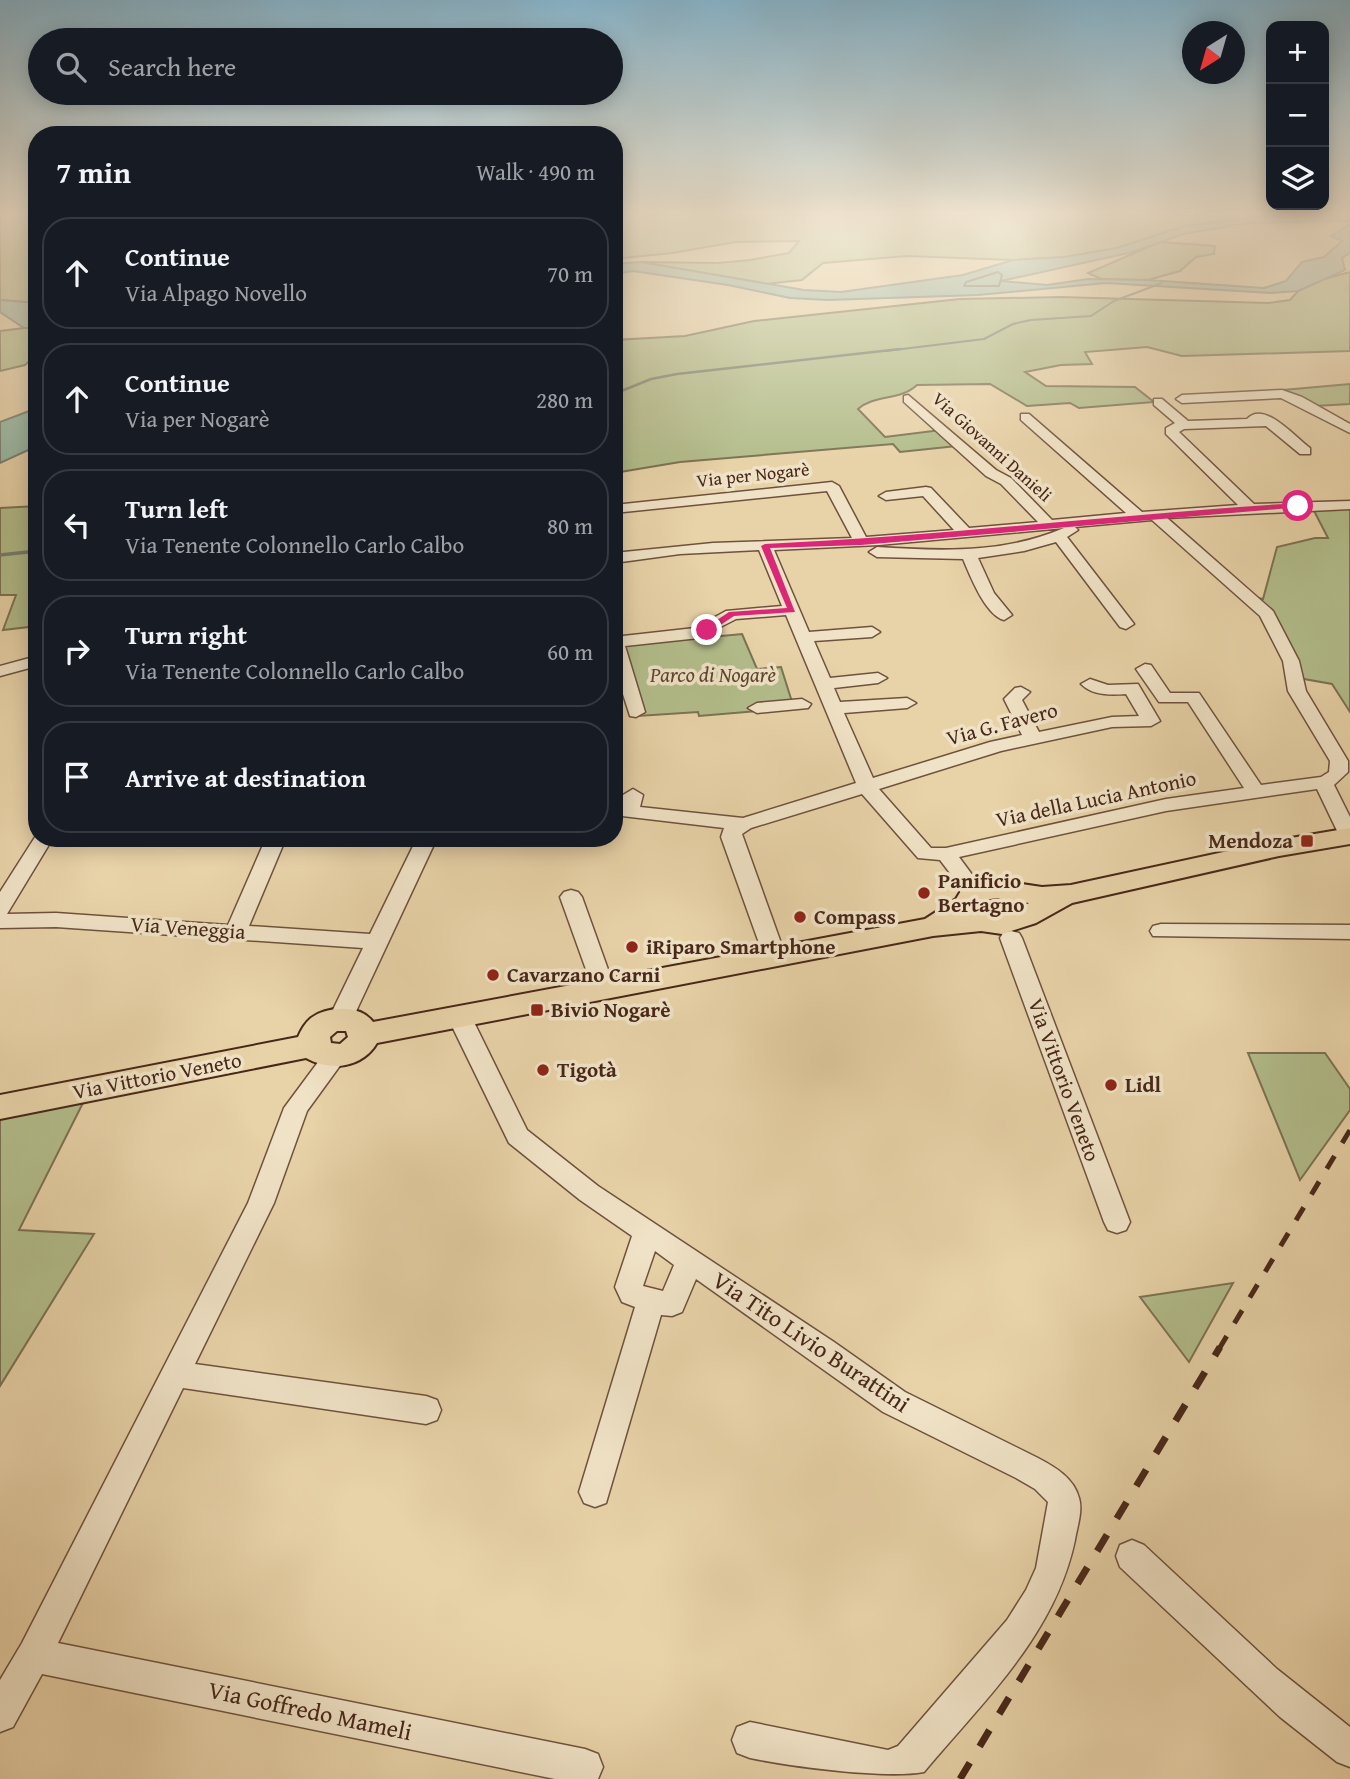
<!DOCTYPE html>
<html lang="en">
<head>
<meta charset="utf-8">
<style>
  body { margin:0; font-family:"Gentium Book Plus",serif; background:#20242c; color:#f1f3f6 }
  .controls { position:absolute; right:21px; top:21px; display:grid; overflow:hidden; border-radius:14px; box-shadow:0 4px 18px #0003 }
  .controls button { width:63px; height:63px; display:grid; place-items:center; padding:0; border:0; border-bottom:2px solid #363941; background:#171b24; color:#f1f3f6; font:35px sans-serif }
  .compass { position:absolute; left:1182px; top:21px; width:63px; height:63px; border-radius:50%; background:#171b24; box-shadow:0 4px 18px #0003; rotate:217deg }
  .stop { position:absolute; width:21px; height:21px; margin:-16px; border:5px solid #db2777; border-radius:50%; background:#fff }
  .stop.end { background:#db2777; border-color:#fff; box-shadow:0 2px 7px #0008 }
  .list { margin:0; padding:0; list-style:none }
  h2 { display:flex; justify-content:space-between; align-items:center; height:91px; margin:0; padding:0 28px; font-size:30px }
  h2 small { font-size:23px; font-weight:400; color:#9ea1a6 }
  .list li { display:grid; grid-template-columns:46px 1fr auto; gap:21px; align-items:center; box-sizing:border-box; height:112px; margin:0 14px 14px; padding:0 14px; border:2px solid #363941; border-radius:28px }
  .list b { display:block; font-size:26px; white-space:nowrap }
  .list p { margin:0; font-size:23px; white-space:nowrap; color:#9ea1a6 }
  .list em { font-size:23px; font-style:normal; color:#9ea1a6 }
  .icon { flex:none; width:38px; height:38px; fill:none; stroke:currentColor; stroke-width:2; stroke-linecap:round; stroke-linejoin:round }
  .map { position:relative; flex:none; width:1350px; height:1779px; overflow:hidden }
  .search { position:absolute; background:#171b24; box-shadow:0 4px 18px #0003; left:28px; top:28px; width:595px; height:77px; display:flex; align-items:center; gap:18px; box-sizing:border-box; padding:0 24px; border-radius:38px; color:#9ea1a6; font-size:26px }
  .panel { position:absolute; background:#171b24; box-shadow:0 4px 18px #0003; left:28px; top:126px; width:595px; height:721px; border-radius:28px }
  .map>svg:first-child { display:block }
  .green { fill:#b2bd8b; stroke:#7c7252; stroke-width:2 }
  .water { fill:#97b8a6; stroke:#777e6e; stroke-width:2 }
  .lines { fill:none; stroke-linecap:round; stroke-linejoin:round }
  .shore { stroke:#6f7060; stroke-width:2 }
  .stream-far2 { stroke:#777e6e; stroke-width:2 }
  .stream-far1 { stroke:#777e6e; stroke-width:2.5 }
  .stream { stroke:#777e6e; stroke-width:3.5 }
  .minor-casing { stroke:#6f523d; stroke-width:3 }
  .major-casing { stroke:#472719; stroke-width:4 }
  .minor { fill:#f0e2c6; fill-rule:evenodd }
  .major { fill:#e8d2a8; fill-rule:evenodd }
  .rail-far1 { stroke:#472719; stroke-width:5; stroke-dasharray:15 15; stroke-linecap:butt }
  .rail { stroke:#472719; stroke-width:7; stroke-dasharray:19 19; stroke-linecap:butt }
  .route { fill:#db2777 }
  .poi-dot { fill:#8f2418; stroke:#f0e2c6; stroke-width:2.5 }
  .labels { text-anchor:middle; stroke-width:7; stroke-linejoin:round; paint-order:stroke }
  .far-street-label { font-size:18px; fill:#472719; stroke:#f0e2c6 }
  .park-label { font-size:21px; font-style:italic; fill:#5c4530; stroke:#f0e2c6 }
  .street-label { font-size:21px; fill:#472719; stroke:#f0e2c6 }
  .poi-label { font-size:21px; font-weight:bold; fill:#472719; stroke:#f0e2c6; text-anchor:start }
  .near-street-label { font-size:24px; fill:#472719; stroke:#f0e2c6 }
</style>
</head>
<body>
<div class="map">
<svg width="1350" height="1779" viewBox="0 0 1350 1779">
  <rect width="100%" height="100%" fill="#e8d2a8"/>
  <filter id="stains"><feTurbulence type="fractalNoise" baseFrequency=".00286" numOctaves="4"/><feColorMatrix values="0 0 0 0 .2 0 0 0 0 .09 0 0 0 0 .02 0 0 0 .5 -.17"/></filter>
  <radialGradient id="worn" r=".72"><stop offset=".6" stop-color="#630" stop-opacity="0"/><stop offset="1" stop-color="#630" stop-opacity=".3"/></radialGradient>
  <!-- green -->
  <path class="green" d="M0 215H37V303L0 300Z
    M614 215H1280L1185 226 1117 248 1065 257 1013 260 907 256 823 263 802 280 765 284 641 262 718 263 750 260 789 253 799 241 736 242 672 253 614 259Z
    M1160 242 1215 246 1214 254 1196 257 1180 271 1148 280 1101 279 1088 273Z
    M1350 272V351L1182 356 1147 347 1085 352 1092 364 1061 365 1025 372 1046 386 1135 387 1154 402 1079 408 1070 403 1027 406 990 384 917 385C900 401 875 394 858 409L885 437 941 430 957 446 900 452 893 444 680 462 614 473V340L685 336 754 321 960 299 1061 297 1268 303 1290 300 1298 291 1324 279Z
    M24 328H37V354L25 365 0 371V331Z
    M1350 384V404L1315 406 1283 390Z
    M1311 505H1350V712L1332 684 1293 677 1269 621 1248 596 1263 599 1277 547 1315 538H1328Z
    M37 506V626L3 630 16 595H0V508Z
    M742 634 757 669 781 667 794 708 699 716 698 712 638 716 617 646Z
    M1248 1053H1325L1350 1089V1110L1300 1180Z
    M93 1083 19 1230 94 1234 0 1386V1101Z
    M1233 1283 1189 1362 1140 1297Z"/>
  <!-- water -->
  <path class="water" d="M1350 215V221L1250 223 1183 234 1133 252 1001 281 1047 285 1088 279 1148 280 1264 288 1286 281 1302 262 1324 257 1342 241 1331 236 1350 224V253L1342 258 1345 270 1298 291 1271 293 1106 283 978 295 828 300 790 298 728 285 633 271 614 274V264L641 262 804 290 841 292 963 275 1013 260 1065 257 1117 248 1185 226 1258 217Z
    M0 300 37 303V328H24L0 312Z
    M37 408V446L0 463V422Z"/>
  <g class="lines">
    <!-- shore -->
    <path class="shore" d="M998 272 1002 275 999 286H964L966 282Z"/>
    <!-- stream-far2 -->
    <path class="stream-far2" d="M886 351 984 339 1013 324 1031 320 1091 316 1114 301 1162 283"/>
    <!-- stream-far1 -->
    <path class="stream-far1" d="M614 394 651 379 677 374 900 349"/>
    <!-- stream -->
    <path class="stream" d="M0 555 37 551"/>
    <!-- minor casing -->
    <g class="minor-casing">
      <path id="minor" d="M1282 390 1302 397 1350 424V433L1281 398 1182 403 1176 399 1182 395Z
        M908 395 996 470 1011 478 1052 520 1126 513 1021 420V414H1029L1142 512 1238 505 1166 434V428L1175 423 1154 405V399H1162L1188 421 1247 419C1264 400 1295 437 1310 448V454H1300L1266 426 1184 429 1179 432 1254 504 1350 501V509L1167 518 1273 611 1299 661 1306 691 1348 761V772L1334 785 1350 817V843L1343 841 1340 837 1317 789 1166 811 959 857 976 880 982 896 978 901H964L956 881 940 860 918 858 862 794 751 828 742 834 786 957 783 962 775 964 767 962 764 957 721 837 724 828 622 816 619 812 623 795 633 789 643 795 640 807 743 818 856 783 786 615 736 619 699 638 625 646 645 712 636 717 630 716 614 666V637L695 628 726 611 782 606 759 550 680 554 614 563V553L713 543 852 538 827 491 614 513V505L832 482 839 486 866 537 954 530 923 496 886 500 879 496 886 492 926 487 931 488 969 528 1038 522 1001 484 986 476 904 402V396ZM1152 520 1260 616 1283 661 1288 691 1330 761 1329 772 1321 777 1261 785 1199 693H1170L1151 665 1145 664 1136 669 1159 702H1188L1244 788 1166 799 946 848H931L879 789 1001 751 1112 727 1151 726 1160 721 1138 684 1108 685 1090 679 1081 684C1093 696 1111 695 1126 694L1139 716 1112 717 1039 732 1022 700 1030 692 1021 687 1015 688 1004 699 1022 735 990 742 873 778 844 713 907 708 916 703 907 698 840 702 834 688 878 683 887 678 878 673 830 678 814 641 872 637 880 632 872 627 809 632 774 550 879 545 1064 528C1003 554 941 551 877 547L869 552 877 557 963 559C970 575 985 615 1004 620L1012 615 994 593 978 558 1024 551 1056 542 1120 627 1126 629 1134 624 1067 537 1078 530 1075 527Z
        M37 656V666L0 676V666Z
        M802 699 811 704 808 708 757 713 748 708 757 703Z
        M37 834V838H53L7 914 56 913 228 925 266 838H286L249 926 370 934 417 838H437L352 1020 348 1026 340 1028 332 1026 328 1020 363 948 56 927 0 928V892Z
        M571 890 578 892 582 897 615 989 612 994 604 997 596 994 593 989 560 897 564 892Z
        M1161 924 1350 925V939L1153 936 1150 931 1153 926Z
        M1011 931 1019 933 1022 938 1130 1222 1126 1230 1117 1233 1108 1230 1104 1222 1000 938 1003 933Z
        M459 1008 467 1010 471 1016 527 1130 598 1186 834 1342 905 1392 1038 1458C1055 1467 1074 1478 1079 1498 1083 1511 1077 1527 1075 1540 1055 1635 984 1700 924 1772 886 1779 793 1767 750 1758L737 1753 732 1740 737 1727 750 1722 888 1750 898 1746 1007 1620 1026 1590 1036 1568 1048 1502 1035 1489 1016 1478 883 1412 696 1279 682 1312 672 1316 661 1315 606 1503 595 1507 584 1503 579 1492 635 1307 622 1302 615 1287 632 1236 580 1200 509 1143 447 1016 451 1010ZM655 1251 674 1265 663 1291 643 1286Z
        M335 1047 343 1050 347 1056 307 1111 274 1203 195 1364 426 1396 437 1400 441 1410 437 1420 426 1424 183 1388 58 1643 585 1749 598 1754 603 1767 598 1779H555L42 1674 13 1727 0 1732V1680L22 1643 248 1203 284 1108 327 1050Z
        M1132 1540 1144 1545 1277 1669 1350 1727V1767L1337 1762 1280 1717 1120 1567 1116 1556 1120 1545Z"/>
    </g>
    <!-- major casing -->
    <g class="major-casing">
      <path id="major" d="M1350 828V844L1279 856 1072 903 1036 923 1002 934 981 931 933 936 377 1043C362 1068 331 1072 306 1058L0 1119V1095L298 1037C301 1030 305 1023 311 1018 327 1006 360 1004 373 1022L925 919 956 899 962 889 995 880 1042 887 1071 885 1279 840ZM995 898 1029 903C1010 914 1000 922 981 906L983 901ZM337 1031H346L348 1037 340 1044 331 1043 330 1037Z"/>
    </g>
    <!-- minor -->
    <use href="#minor" class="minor"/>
    <!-- major -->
    <use href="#major" class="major"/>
    <!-- rail-far1 -->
    <path class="rail-far1" d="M1219 1349 1350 1130"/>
    <!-- rail -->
    <path class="rail" d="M960 1779 1220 1347"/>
  </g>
  <!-- sky -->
  <linearGradient id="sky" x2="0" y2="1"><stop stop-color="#87b6ce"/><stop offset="0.46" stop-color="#f5ebd8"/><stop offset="1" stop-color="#f5ebd8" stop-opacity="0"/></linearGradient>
  <rect width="1350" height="464" fill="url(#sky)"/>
  <!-- route -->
  <path class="route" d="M1298 503 1301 507 861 545 770 548 795 612 734 616 710 632 702 630 729 612 787 608 761 546 765 544C943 536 1120 514 1298 503Z"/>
  <!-- markers -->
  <g class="poi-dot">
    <rect x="1300" y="834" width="14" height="14" rx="3.5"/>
    <circle cx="924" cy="893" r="7"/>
    <circle cx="800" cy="917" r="7"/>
    <circle cx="632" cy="947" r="7"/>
    <circle cx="493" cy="975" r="7"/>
    <rect x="530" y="1003" width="14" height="14" rx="3.5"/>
    <circle cx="543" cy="1070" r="7"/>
    <circle cx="1111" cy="1085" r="7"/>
  </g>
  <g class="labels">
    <!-- far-street labels -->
    <g class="far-street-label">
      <text transform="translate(992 447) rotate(42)" y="6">Via Giovanni Danieli</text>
      <text transform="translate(753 475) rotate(-6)" y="6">Via per Nogarè</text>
    </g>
    <!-- park labels -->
    <g class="park-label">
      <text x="713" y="682">Parco di Nogarè</text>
    </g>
    <!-- street labels -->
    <g class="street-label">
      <text transform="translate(1002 724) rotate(-15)" y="7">Via G. Favero</text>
      <text transform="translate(1096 799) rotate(-12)" y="7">Via della Lucia Antonio</text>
      <text transform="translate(188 928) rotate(4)" y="7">Via Veneggia</text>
      <text transform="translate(157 1076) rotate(-11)" y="7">Via Vittorio Veneto</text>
      <text transform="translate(1064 1080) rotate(70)" y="7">Via Vittorio Veneto</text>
    </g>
    <!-- poi labels -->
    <g class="poi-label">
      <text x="1293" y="848" text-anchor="end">Mendoza</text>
      <text x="938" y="888">Panificio<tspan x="938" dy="24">Bertagno</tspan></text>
      <text x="814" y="924">Compass</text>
      <text x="646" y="954">iRiparo Smartphone</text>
      <text x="507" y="982">Cavarzano Carni</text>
      <text x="551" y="1017">Bivio Nogarè</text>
      <text x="557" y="1077">Tigotà</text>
      <text x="1125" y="1092">Lidl</text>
    </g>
    <!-- near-street labels -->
    <g class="near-street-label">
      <text transform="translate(811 1342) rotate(34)" y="8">Via Tito Livio Burattini</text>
      <text transform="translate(310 1711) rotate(12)" y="8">Via Goffredo Mameli</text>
    </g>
  </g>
  <rect width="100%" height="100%" filter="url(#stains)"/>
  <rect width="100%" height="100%" fill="url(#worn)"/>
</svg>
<div class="controls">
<button>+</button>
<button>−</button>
<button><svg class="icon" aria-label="layers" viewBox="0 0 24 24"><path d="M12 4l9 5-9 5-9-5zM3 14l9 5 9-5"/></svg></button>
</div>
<svg class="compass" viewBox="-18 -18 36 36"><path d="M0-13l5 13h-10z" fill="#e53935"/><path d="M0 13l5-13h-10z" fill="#9ea1a6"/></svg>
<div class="stop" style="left:1298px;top:506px"></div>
<div class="stop end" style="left:707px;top:630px"></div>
<div class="search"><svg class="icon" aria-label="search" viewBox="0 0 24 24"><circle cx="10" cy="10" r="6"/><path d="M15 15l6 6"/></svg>Search here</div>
<section class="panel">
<h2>7 min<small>Walk · 490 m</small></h2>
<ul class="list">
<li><svg class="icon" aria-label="ahead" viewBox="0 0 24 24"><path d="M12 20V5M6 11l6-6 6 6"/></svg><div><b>Continue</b><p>Via Alpago Novello</p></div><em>70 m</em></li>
<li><svg class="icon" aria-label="ahead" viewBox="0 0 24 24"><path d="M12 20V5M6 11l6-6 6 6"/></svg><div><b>Continue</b><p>Via per Nogarè</p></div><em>280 m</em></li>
<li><svg class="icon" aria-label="left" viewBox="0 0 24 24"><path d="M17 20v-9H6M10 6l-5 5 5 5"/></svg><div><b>Turn left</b><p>Via Tenente Colonnello Carlo Calbo</p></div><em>80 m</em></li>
<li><svg class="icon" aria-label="right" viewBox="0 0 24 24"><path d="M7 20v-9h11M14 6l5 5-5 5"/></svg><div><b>Turn right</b><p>Via Tenente Colonnello Carlo Calbo</p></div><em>60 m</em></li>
<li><svg class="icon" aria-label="arrive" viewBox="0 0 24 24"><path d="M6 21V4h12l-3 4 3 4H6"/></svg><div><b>Arrive at destination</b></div></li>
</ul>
</section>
</div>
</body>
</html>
